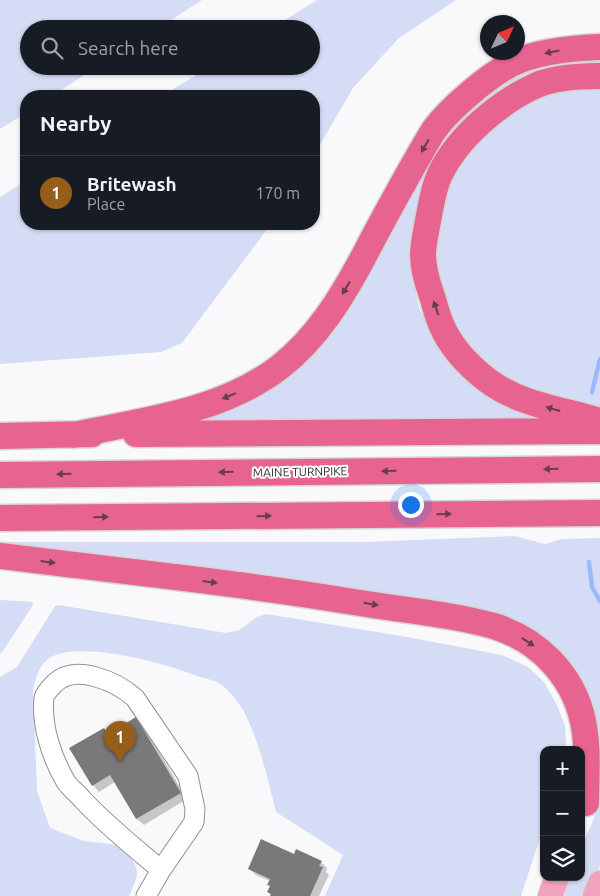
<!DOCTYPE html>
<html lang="en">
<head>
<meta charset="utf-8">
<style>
  body { margin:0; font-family:Ubuntu,sans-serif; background:#242831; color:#f1f3f6 }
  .controls { position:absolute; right:15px; bottom:15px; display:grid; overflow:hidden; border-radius:10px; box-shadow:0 1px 4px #0004 }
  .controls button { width:45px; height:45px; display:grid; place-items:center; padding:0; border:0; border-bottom:1px solid #363941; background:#171b24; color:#f1f3f6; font:25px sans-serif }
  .compass { position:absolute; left:480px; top:15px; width:45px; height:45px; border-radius:50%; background:#171b24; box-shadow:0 1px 4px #0004; rotate:46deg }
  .you { position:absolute; left:410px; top:504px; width:18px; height:18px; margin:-12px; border:4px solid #fff; border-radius:50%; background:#1a73e8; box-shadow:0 0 0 8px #1a73e833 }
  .badge { display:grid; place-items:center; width:32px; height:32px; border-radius:50%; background:#965e18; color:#fff; font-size:16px; font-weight:700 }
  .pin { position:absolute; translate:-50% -41px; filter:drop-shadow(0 1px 2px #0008) }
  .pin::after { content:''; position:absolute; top:26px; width:18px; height:15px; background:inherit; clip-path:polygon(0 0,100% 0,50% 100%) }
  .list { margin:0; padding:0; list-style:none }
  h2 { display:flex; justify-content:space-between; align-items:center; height:65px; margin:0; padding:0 20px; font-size:21px }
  h2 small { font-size:16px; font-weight:400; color:#9ea1a6 }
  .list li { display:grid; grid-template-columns:32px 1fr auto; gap:15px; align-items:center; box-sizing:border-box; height:75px; padding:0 20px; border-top:1px solid #363941 }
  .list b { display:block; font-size:19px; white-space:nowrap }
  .list p { margin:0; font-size:16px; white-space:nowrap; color:#9ea1a6 }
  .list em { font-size:16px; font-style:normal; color:#9ea1a6 }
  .icon { flex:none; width:28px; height:28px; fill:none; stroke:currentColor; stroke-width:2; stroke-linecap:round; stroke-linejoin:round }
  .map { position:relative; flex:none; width:600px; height:896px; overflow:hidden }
  .search { position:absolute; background:#171b24; box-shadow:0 1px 4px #0004; left:20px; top:20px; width:300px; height:55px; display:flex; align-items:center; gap:12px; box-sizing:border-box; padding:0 18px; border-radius:28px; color:#9ea1a6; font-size:19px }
  .panel { position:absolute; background:#171b24; box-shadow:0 1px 4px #0004; left:20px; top:90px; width:300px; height:140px; border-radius:20px }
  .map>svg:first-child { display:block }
  .green { fill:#d5dcf5 }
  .shadow { fill:#0003 }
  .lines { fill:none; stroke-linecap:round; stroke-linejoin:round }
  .stream { stroke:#9abafd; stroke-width:4.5 }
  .building { fill:#7a7879 }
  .minor-casing { stroke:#8f9092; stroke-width:21 }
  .major-casing { stroke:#d5d5d6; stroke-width:26 }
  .highway-casing { stroke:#d5d5d6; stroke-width:29 }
  .minor { stroke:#fff; stroke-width:19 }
  .major { stroke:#f1a2bc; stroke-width:24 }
  .highway { stroke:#e76490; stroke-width:26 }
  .oneway { fill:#663f4d }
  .labels { text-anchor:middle; stroke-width:4; stroke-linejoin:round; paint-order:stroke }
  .street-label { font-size:12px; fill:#2f2f30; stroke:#fff }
</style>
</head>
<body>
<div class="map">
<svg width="600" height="896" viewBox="0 0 600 896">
  <rect width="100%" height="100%" fill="#f9f9fc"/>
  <!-- green -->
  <path class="green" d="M0 0H202L157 29H29V66H98L52 96H26V113L0 129Z
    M317 0H456L399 38 353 88 314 155V96H162L211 66H311V29H271Z
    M600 57V68L498 93 475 109 451 136 428 173 415 217 414 282 419 308 437 343 454 368 484 393 514 409 546 422 174 427C215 414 258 402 292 373L440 133 503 80 553 63Z
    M600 87V413L570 408 486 368 451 325 432 262 453 165 473 140 526 102 566 90Z
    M26 181V224H271L182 343 161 352 0 364V197Z
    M515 536 545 544 562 539 600 538V736L596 744 536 638 177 569 151 559 117 563 0 549V542H364Z
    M0 600 32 602 33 605 3 651 0 653Z
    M59 605 226 633 239 630 257 617 266 614 402 636 502 655 528 667 544 682 557 705 565 726 566 747 565 750H544V826L521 896H325L343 855 276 812C268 780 255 720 233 696 229 692 224 686 219 683 213 680 204 678 197 676 163 663 87 642 53 656 40 662 35 678 33 691L37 791 50 828 84 841 120 845C139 867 142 869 129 896H0V677L17 667 55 606Z
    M600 804V866L589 896H564L570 877H581V848Z"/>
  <!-- shadow -->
  <path class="shadow" d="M136 719 143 725 187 799 144 825 137 819 115 782 99 792 93 785 104 729 110 735Z
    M294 855 321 862 327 868 326 872 329 875 319 896H271L269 892 271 887 270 881 256 875 249 868Z"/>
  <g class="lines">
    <!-- stream -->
    <path class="stream" d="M592 392 600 359
      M589 562 592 587 600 601"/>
  </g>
  <!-- building -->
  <path class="building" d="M136 717 181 793 136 819 110 775 92 786 69 748 104 728 108 734Z
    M261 839 294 854 296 849 322 861 319 866 323 867 310 896H270L271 894 267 892 270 886 267 885 270 879 248 869Z"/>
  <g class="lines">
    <!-- minor casing -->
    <g class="minor-casing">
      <path id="minor" d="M146 896 161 870 194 822 195 809 188 776 135 698C117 682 76 663 55 683 51 687 45 693 44 698 41 726 52 758 66 782 70 788 77 793 82 799 106 825 134 847 161 870"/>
    </g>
    <!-- major casing -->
    <g class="major-casing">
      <path id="major" d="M550 896 557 877
        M595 896 600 883"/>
    </g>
    <!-- highway casing -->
    <g class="highway-casing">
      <path id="highway" d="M600 76C579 76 556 77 537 85 499 102 458 137 440 174 433 189 431 205 428 221 426 232 423 244 423 255 423 269 427 282 432 296 435 305 437 315 441 324 450 346 469 366 487 380 520 405 561 409 600 421
        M136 434 600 431
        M74 435C145 420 221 412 280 367 318 337 342 297 364 256 380 225 396 196 413 166 420 154 427 141 434 130 450 108 487 77 511 64 535 52 574 48 600 47
        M0 436 92 434
        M0 475 600 469
        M0 518 600 513
        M0 556C120 571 241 583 360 603 404 610 451 614 494 626 516 633 535 644 551 661 592 704 587 749 586 803"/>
    </g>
    <!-- minor -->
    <use href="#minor" class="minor"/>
    <!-- major -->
    <use href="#major" class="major"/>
    <!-- highway -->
    <use href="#highway" class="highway"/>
  </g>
  <!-- one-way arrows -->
  <defs><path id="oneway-solid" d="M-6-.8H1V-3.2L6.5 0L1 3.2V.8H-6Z" transform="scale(1.25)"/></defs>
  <g class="oneway">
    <use href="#oneway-solid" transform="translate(552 52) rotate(169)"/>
    <use href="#oneway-solid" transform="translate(425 146) rotate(120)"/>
    <use href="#oneway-solid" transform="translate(346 288) rotate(121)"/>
    <use href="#oneway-solid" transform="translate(436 308) rotate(-109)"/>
    <use href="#oneway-solid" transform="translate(229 396) rotate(158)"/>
    <use href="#oneway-solid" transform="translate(553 409) rotate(-164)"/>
    <use href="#oneway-solid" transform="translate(551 469) rotate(179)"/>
    <use href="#oneway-solid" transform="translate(389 471) rotate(179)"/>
    <use href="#oneway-solid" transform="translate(226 472) rotate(179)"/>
    <use href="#oneway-solid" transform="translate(64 474) rotate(179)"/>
    <use href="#oneway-solid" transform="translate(444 514) rotate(-1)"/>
    <use href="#oneway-solid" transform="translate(264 516) rotate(-1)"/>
    <use href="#oneway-solid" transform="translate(101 517) rotate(-1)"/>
    <use href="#oneway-solid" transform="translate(48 562) rotate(7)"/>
    <use href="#oneway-solid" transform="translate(210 582) rotate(7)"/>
    <use href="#oneway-solid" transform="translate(371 604) rotate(9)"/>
    <use href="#oneway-solid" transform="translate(528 642) rotate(33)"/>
  </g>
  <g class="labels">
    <!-- street labels -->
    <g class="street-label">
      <text transform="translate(300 472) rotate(-1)" y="4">MAINE TURNPIKE</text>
    </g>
  </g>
</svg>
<div class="controls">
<button>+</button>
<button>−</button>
<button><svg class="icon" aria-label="layers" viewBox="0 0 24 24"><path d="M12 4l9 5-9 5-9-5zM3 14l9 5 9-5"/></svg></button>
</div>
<svg class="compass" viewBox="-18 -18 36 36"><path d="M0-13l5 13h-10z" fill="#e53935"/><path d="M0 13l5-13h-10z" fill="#9ea1a6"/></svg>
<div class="you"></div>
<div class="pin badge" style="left:120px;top:762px">1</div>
<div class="search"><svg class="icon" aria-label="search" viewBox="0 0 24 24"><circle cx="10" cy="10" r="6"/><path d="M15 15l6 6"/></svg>Search here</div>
<section class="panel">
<h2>Nearby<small></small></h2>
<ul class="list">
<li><span class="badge">1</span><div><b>Britewash</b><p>Place</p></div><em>170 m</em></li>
</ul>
</section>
</div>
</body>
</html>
